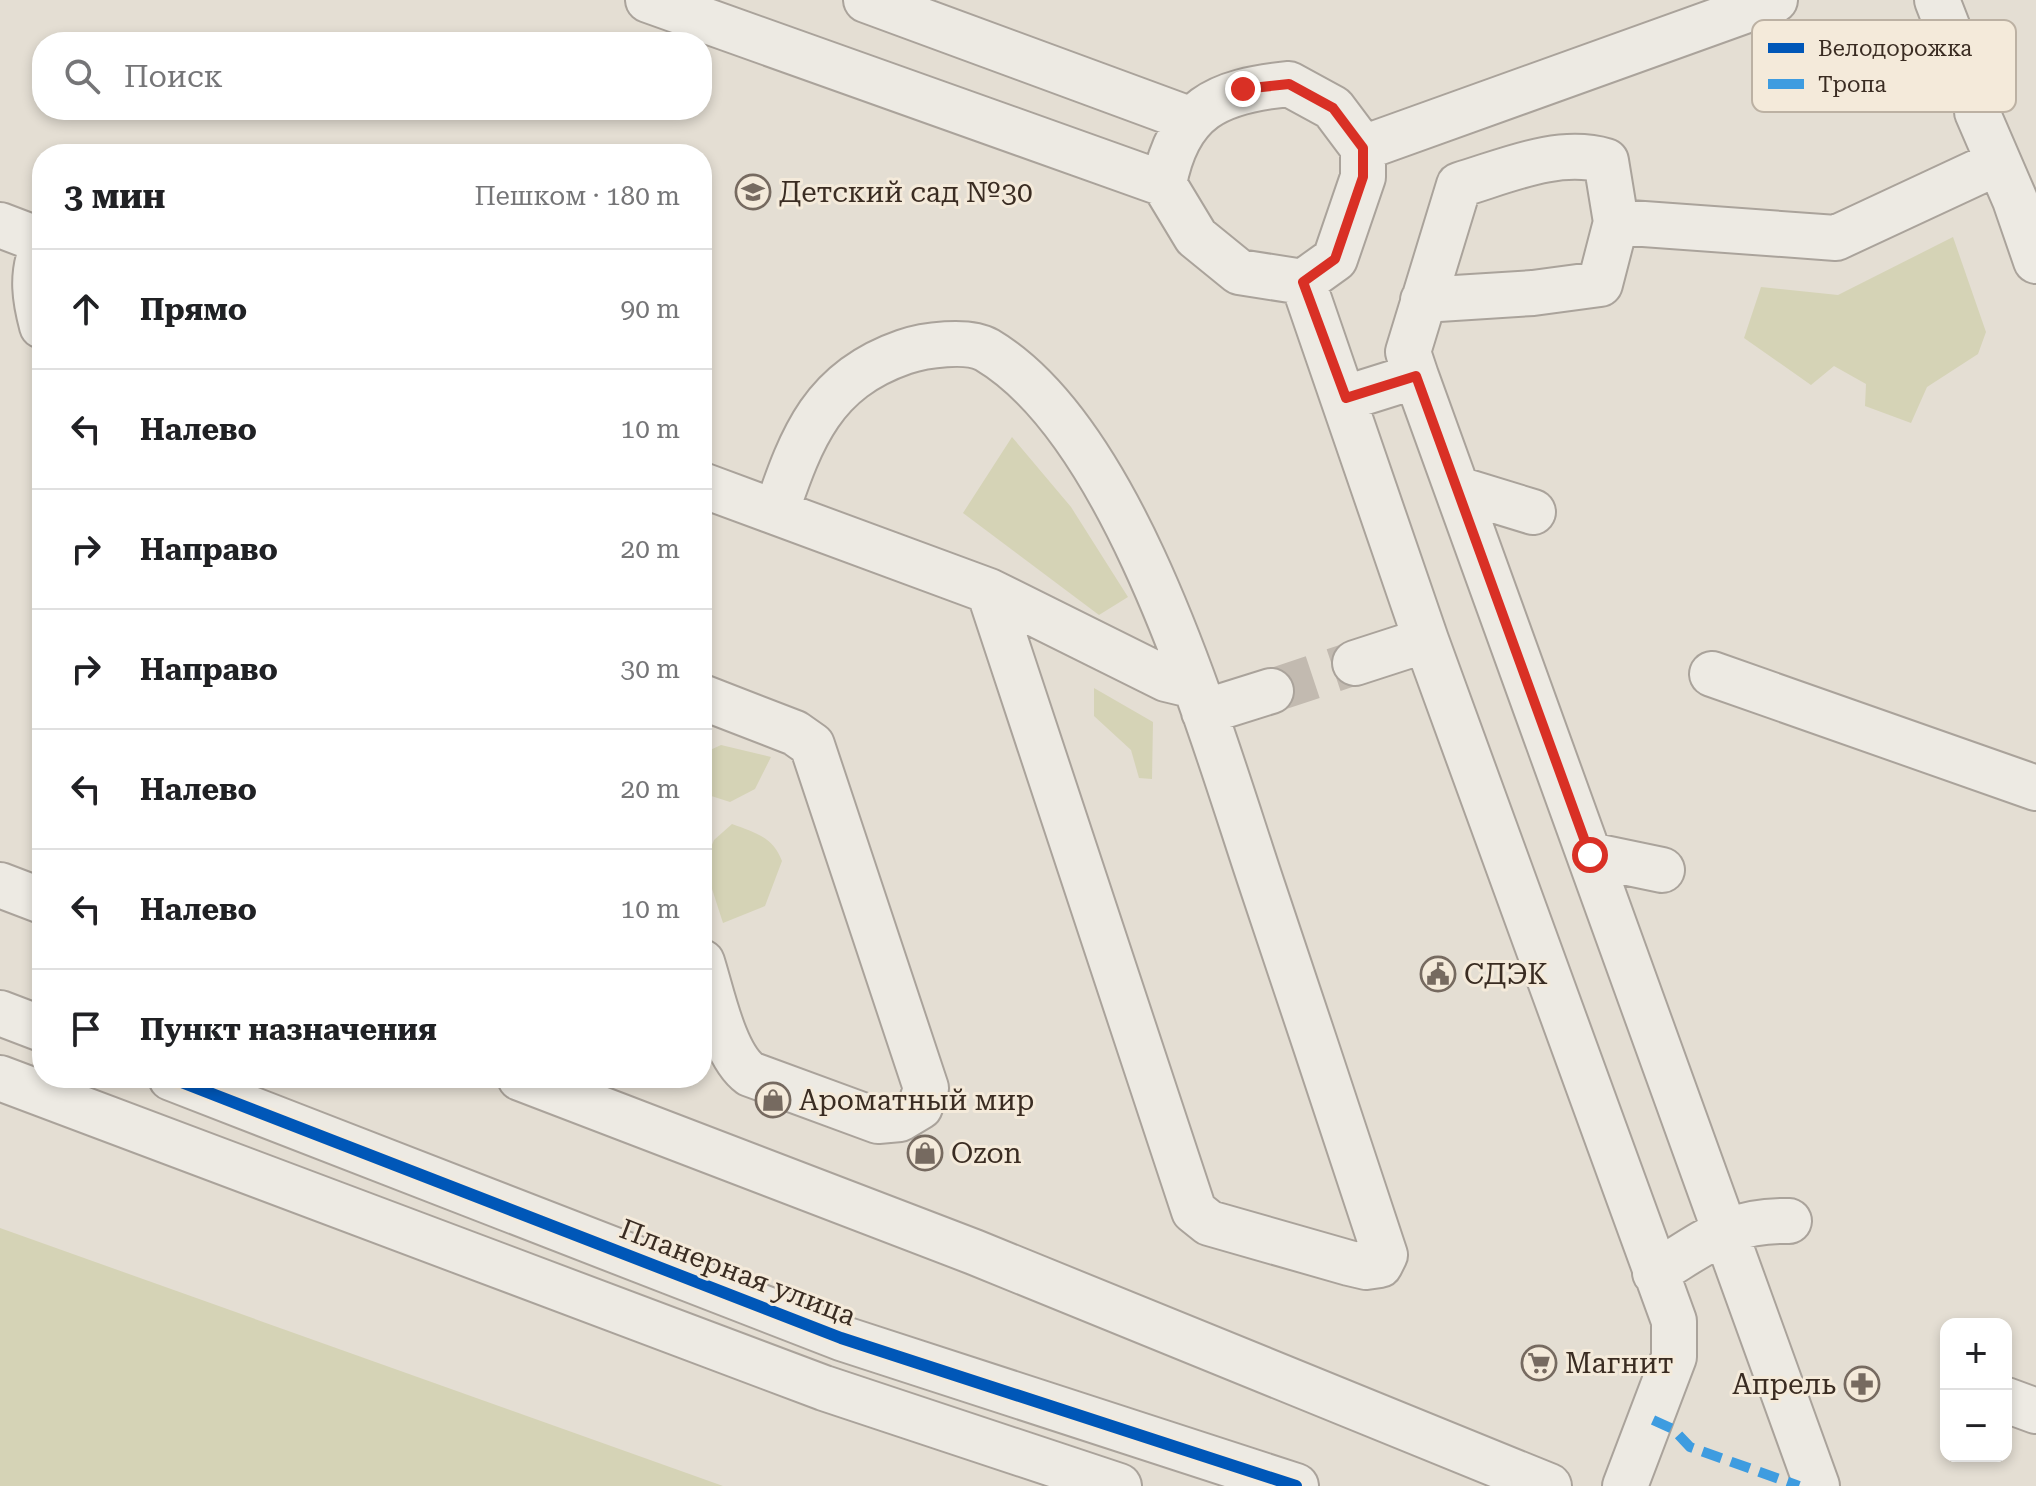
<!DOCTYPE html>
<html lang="ru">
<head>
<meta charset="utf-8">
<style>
  body { margin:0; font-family:"Roboto Serif",serif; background:#f2f2f2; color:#202124 }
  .controls { position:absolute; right:24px; bottom:24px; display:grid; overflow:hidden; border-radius:16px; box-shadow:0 4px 12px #0003 }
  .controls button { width:72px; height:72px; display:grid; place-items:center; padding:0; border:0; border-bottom:2px solid #e0e0e0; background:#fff; color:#202124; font:40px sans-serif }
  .stop { position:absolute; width:24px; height:24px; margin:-18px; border:6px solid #d93025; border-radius:50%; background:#fff }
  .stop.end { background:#d93025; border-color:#fff; box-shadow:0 2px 8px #0008 }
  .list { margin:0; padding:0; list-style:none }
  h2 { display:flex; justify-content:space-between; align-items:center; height:104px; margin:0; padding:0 32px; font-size:34px }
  h2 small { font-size:26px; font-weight:400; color:#757577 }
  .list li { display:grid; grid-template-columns:52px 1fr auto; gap:24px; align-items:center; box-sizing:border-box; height:120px; padding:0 32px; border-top:2px solid #e0e0e0 }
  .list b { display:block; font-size:30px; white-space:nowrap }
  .list em { font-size:26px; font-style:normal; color:#757577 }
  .icon { flex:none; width:44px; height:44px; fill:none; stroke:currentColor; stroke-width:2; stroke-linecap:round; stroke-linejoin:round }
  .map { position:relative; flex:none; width:2036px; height:1486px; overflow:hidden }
  .search { position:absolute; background:#fff; box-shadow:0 4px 12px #0003; left:32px; top:32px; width:680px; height:88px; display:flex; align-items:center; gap:20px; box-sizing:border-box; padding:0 28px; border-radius:32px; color:#757577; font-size:30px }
  .panel { position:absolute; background:#fff; box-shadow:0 4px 12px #0003; left:32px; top:144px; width:680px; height:944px; border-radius:32px }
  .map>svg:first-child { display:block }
  .green { fill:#d5d3b6 }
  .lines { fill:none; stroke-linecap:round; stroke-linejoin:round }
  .minor-tunnel { stroke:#c2bab0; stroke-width:44; stroke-dasharray:44 22; stroke-linecap:butt }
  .minor-casing { stroke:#aaa39b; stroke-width:48 }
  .minor { stroke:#edeae3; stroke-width:44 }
  .quiet { stroke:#3e9ce0; stroke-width:10; stroke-dasharray:20 10; stroke-linecap:butt }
  .cycleway-casing { stroke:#f4eada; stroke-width:17 }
  .cycleway { stroke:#0057b8; stroke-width:12 }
  .route { stroke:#d93025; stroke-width:10 }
  .labels { text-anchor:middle; stroke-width:6; stroke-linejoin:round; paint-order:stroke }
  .poi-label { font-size:28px; fill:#3a2c22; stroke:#f4eada; text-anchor:start }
  .street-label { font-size:28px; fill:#3a2c22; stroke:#f4eada }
  .key { fill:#f4eada; stroke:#bcb1a3; stroke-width:2 }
  .key-label { font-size:22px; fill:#3a2c22 }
</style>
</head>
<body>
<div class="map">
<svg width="2036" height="1486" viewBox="0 0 2036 1486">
  <rect width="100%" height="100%" fill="#e4ded3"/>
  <!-- green -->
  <path class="green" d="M1953 237 1986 332 1978 354 1927 387 1911 423 1865 406 1866 384 1834 366 1811 385 1744 338 1761 287 1838 295Z
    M1012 437 1071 507 1128 597 1099 615 963 513Z
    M1094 688 1153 722 1152 779 1139 778 1131 750 1094 716Z
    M721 745 771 757 755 789 730 802 702 793V763L708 751Z
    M732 824C756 833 773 837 782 861L765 906 723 923 704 864 714 840Z
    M0 1228 723 1486H0Z"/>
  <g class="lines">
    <!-- minor-tunnel -->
    <path class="minor-tunnel" d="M1949 31 1977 112
      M1271 691 1355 663"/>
    <!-- minor casing -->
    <g class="minor-casing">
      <path id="minor" d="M648 0 1164 184
        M866 0 1189 119
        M1937 0 1949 31
        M1289 84 1333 108 1363 148V177L1335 259 1303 282 1239 272 1196 237 1164 184C1178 109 1217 91 1289 84Z
        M1977 112 2015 200 2036 261
        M1363 148 1775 0
        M1616 222 1836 238 1997 163
        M0 225 42 241
        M42 249C31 275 35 300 42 326
        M1303 282 1426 640 1674 1321V1357L1625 1486
        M1416 376 1817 1486
        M1346 398 1416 376 1408 352 1459 185C1506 171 1558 147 1606 161L1616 222 1600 284 1533 293 1423 300
        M702 485 989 591 1166 679 1195 686
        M1458 489 1533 512
        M776 512C802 436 823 380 904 352 924 345 968 339 987 350 1129 435 1212 737 1263 888 1304 1010 1345 1133 1385 1255L1380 1265 1366 1267 1349 1263 1209 1223 1194 1211 989 591
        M1355 663 1426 640
        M1712 674 2036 788
        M702 697 795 733 812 745 926 1088 920 1107 900 1119 878 1121 750 1074C724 1055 712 993 702 962
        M1204 712 1271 691
        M1590 855 1662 870
        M0 885 42 901
        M0 1013 42 1029
        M0 1078 824 1388 1119 1486
        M171 1078 841 1338 1296 1486
        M520 1078 974 1252 1549 1486
        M1655 1273C1703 1244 1730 1219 1789 1221
        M2006 1400 2036 1411"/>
    </g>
    <!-- minor -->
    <use href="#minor" class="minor"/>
    <!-- quiet -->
    <path class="quiet" d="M1653 1420 1673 1429 1690 1447 1799 1486"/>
    <!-- cycleway casing -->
    <g class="cycleway-casing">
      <path id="cycleway" d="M171 1078 841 1338 1296 1486"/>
    </g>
    <!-- cycleway -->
    <use href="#cycleway" class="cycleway"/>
  </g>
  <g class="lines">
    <!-- route -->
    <path class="route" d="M1243 89 1289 84 1333 108 1363 148V177L1335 259 1303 282 1346 398 1416 376 1590 855"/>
  </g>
  <!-- icons -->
  <defs>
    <g id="school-ring" transform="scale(1.8)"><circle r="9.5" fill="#f4eada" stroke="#766a60" stroke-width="1.5"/><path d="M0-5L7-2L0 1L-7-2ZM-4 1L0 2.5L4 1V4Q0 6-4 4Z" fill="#766a60"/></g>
    <g id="civic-ring" transform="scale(1.8)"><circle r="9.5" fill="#f4eada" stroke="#766a60" stroke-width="1.5"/><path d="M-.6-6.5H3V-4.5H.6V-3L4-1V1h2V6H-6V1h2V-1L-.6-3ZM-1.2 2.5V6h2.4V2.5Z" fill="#766a60"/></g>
    <g id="shop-ring" transform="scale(1.8)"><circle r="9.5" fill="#f4eada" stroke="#766a60" stroke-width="1.5"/><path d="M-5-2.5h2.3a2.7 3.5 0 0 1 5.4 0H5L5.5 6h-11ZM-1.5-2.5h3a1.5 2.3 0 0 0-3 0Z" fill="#766a60"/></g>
    <g id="supermarket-ring" transform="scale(1.8)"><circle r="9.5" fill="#f4eada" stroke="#766a60" stroke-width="1.5"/><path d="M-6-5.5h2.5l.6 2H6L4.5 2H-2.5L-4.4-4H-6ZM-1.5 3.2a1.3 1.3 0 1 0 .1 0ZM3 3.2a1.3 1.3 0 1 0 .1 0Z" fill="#766a60"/></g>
    <g id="pharmacy-ring" transform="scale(1.8)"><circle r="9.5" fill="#f4eada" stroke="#766a60" stroke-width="1.5"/><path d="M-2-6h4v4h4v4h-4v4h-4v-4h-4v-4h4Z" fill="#766a60"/></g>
  </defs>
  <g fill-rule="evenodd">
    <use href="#school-ring" x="753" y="192"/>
    <use href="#civic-ring" x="1438" y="974"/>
    <use href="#shop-ring" x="773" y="1100"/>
    <use href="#shop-ring" x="925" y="1153"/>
    <use href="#supermarket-ring" x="1539" y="1363"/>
    <use href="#pharmacy-ring" x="1862" y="1384"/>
  </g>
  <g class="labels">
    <!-- poi labels -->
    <g class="poi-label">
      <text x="779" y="202">Детский сад №30</text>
      <text x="1464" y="984">СДЭК</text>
      <text x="799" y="1110">Ароматный мир</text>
      <text x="951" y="1163">Ozon</text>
      <text x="1565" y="1373">Магнит</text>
      <text x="1836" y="1394" text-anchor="end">Апрель</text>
    </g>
    <!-- street labels -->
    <g class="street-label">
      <text transform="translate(738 1272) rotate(21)" y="10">Планерная улица</text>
    </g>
  </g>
  <!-- legend -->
  <rect x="1752" y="20" width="264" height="92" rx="12" class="key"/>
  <rect x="1768" y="43" width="36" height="10" fill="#0057b8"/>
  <rect x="1768" y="79" width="36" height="10" fill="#3e9ce0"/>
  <g class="key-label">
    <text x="1818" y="56">Велодорожка</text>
    <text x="1818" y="92">Тропа</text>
  </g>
</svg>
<div class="controls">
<button>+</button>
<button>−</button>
</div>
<div class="stop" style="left:1590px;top:855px"></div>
<div class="stop end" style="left:1243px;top:89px"></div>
<div class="search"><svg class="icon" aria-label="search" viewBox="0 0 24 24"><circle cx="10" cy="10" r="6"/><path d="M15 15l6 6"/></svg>Поиск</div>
<section class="panel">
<h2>3 мин<small>Пешком · 180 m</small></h2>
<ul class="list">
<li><svg class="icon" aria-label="ahead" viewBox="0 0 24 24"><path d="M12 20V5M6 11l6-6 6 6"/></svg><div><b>Прямо</b></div><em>90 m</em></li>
<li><svg class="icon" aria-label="left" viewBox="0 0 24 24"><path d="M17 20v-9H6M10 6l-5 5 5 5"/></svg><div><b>Налево</b></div><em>10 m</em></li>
<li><svg class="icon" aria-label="right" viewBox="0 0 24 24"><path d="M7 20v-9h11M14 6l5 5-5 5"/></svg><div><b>Направо</b></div><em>20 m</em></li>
<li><svg class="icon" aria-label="right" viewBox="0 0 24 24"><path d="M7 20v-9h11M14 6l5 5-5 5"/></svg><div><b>Направо</b></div><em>30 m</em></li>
<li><svg class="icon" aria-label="left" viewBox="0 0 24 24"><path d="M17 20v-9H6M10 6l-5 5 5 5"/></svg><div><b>Налево</b></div><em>20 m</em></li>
<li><svg class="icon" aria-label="left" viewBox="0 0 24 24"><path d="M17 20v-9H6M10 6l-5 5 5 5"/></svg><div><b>Налево</b></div><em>10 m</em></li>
<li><svg class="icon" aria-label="arrive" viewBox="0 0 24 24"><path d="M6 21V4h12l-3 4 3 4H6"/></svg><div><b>Пункт назначения</b></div></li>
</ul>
</section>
</div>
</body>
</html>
